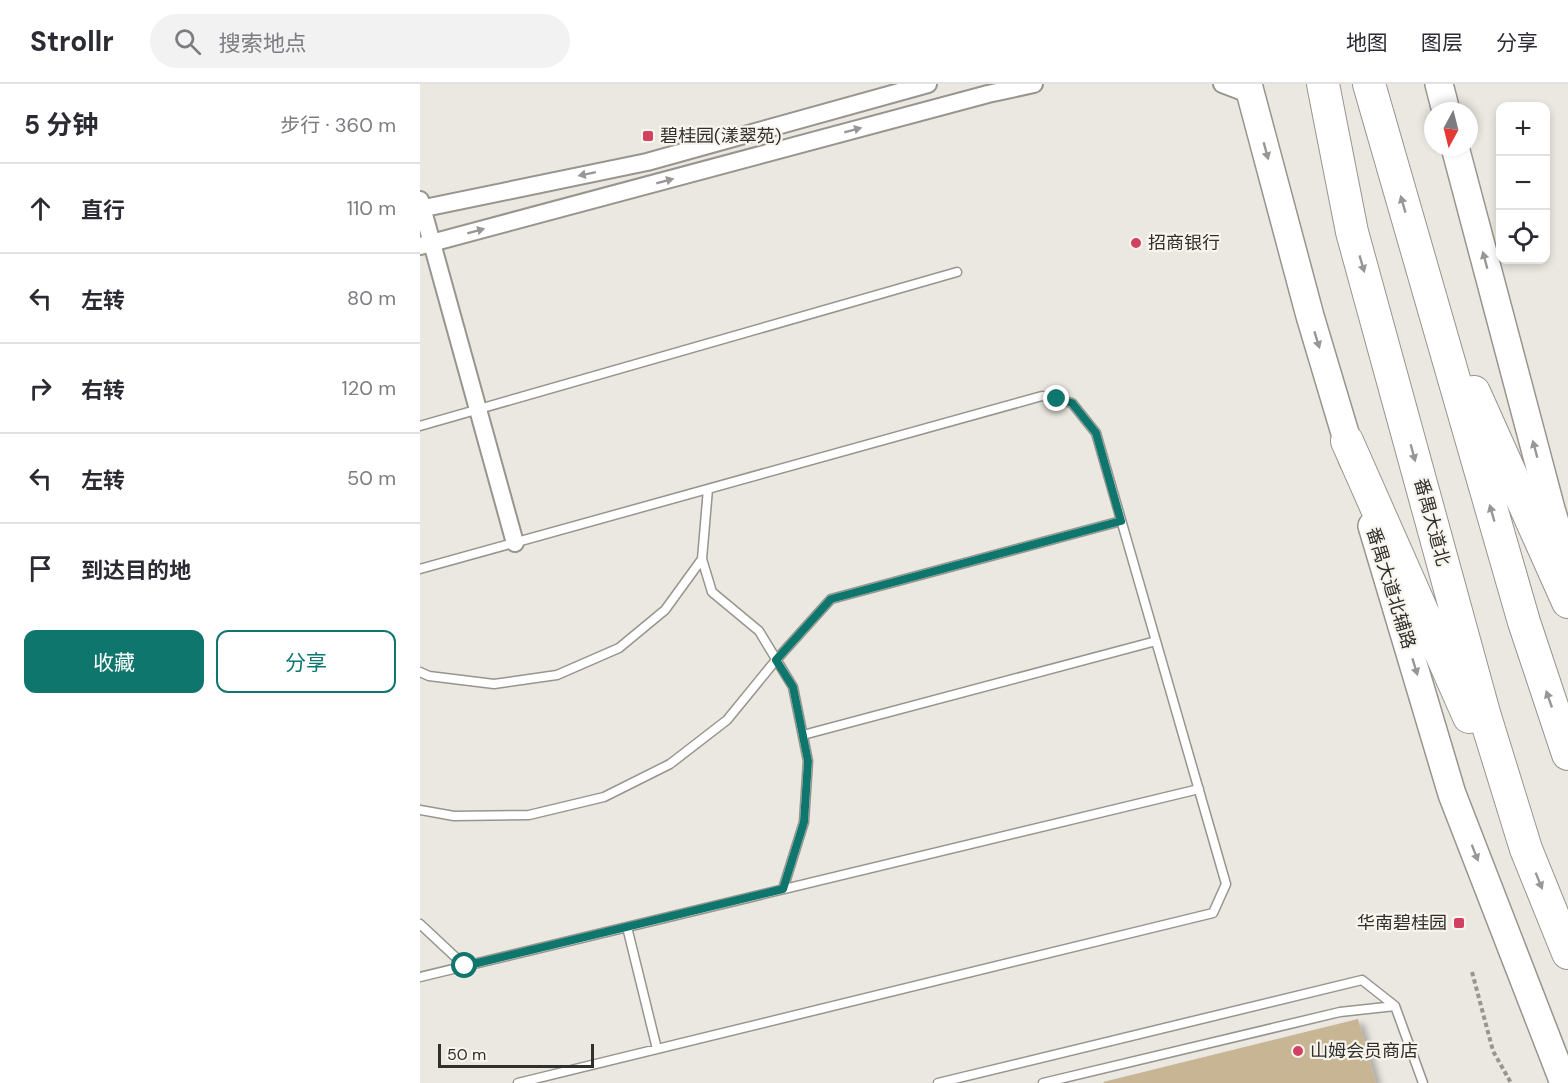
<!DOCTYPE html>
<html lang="zh">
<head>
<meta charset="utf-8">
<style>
  body { margin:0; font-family:"DM Sans","Noto Sans SC",sans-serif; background:#f2f2f3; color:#2b2b33 }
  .controls { position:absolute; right:18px; top:18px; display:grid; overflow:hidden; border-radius:12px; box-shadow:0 3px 9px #0003 }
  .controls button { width:54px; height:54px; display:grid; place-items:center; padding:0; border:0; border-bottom:2px solid #e1e1e2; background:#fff; color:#2b2b33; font:30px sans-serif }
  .compass { position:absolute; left:1004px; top:18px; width:54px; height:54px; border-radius:50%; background:#fff; box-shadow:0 3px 9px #0003; rotate:187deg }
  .scale { position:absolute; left:18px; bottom:15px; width:156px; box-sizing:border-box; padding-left:6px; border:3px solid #302f2c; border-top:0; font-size:16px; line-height:21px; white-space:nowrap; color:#302f2c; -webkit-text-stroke:4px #f8f5ee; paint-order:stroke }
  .stop { position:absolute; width:18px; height:18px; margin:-14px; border:4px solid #0f766e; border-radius:50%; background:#fff }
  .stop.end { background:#0f766e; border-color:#fff; box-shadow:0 2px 6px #0008 }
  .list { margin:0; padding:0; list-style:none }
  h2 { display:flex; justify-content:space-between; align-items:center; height:78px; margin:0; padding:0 24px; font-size:26px }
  h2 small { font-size:20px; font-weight:400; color:#7c7c81 }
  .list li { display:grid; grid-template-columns:39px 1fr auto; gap:18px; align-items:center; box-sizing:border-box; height:90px; padding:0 24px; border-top:2px solid #e1e1e2 }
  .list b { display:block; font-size:22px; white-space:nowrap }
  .list em { font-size:20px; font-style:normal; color:#7c7c81 }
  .actions { display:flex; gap:12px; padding:18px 24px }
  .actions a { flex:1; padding:14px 0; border:2px solid #0f766e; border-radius:12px; text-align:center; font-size:21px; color:#0f766e }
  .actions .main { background:#0f766e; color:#fff }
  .icon { flex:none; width:33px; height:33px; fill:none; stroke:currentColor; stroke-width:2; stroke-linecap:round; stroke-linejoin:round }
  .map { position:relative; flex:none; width:1148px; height:999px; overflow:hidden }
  header { display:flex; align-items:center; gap:36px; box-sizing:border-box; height:84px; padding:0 30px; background:#fff; border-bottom:2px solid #e1e1e2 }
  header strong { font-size:28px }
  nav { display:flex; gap:33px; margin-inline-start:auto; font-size:21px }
  .search { width:420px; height:54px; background:#f2f2f3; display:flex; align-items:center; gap:15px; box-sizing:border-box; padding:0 21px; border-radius:33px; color:#7c7c81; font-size:22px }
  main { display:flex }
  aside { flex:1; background:#fff }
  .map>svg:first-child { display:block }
  .building { fill:#c7b594; filter:url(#shadow) }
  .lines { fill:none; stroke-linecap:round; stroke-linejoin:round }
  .lane-casing { stroke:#98948e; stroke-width:11 }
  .street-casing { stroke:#98948e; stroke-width:20 }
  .primary-casing { stroke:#98948e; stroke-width:30 }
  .highway-casing { stroke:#98948e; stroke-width:34 }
  .path { stroke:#989691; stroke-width:4; stroke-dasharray:4.5 3; stroke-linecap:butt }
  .lane { stroke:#fff; stroke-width:8 }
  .street { stroke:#fff; stroke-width:16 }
  .primary { stroke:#fff; stroke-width:27 }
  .highway { stroke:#fff; stroke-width:32 }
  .oneway { fill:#989796 }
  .route { stroke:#0f766e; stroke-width:8 }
  .poi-dot { fill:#d14162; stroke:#f8f5ee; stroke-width:2 }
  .labels { text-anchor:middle; stroke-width:4.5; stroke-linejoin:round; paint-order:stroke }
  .poi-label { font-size:18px; fill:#302f2c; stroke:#f8f5ee; text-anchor:start }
  .street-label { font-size:18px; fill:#302f2c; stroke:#f8f5ee }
</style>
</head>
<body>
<header>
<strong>Strollr</strong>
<div class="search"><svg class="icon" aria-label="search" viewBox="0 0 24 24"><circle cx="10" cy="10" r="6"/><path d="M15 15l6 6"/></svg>搜索地点</div>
<nav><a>地图</a><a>图层</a><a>分享</a></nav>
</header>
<main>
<aside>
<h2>5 分钟<small>步行 · 360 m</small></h2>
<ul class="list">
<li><svg class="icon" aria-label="ahead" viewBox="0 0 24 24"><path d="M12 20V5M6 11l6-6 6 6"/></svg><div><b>直行</b></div><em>110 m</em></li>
<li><svg class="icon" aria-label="left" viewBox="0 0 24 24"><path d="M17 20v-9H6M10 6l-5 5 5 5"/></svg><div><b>左转</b></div><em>80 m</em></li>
<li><svg class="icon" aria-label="right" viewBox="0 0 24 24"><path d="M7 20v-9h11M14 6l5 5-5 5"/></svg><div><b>右转</b></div><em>120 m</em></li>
<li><svg class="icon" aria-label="left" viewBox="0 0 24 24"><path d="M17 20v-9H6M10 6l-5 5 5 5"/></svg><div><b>左转</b></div><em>50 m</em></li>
<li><svg class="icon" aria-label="arrive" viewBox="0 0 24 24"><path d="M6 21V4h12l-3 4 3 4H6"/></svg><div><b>到达目的地</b></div></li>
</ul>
<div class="actions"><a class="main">收藏</a><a>分享</a></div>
</aside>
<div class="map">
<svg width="1148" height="999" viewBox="0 0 1148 999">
  <defs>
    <filter id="shadow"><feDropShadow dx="6" dy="4" stdDeviation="3" flood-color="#0004"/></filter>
  </defs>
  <rect width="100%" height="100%" fill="#ebe8e1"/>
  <!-- building -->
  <path class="building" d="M938 935 956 999H684L683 998Z"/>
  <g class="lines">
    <!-- lane casing -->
    <g class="lane-casing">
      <path id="lane" d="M0 342 537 188
        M288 405 282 475 292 508 339 547 373 603 388 677 384 738 363 805
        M0 485 622 312 652 319 676 349 806 800 793 829 98 999
        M0 588 9 592 74 600 137 591 199 564 245 526 282 475
        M383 651 736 557
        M0 726 34 732 109 731 184 713 250 680 307 636 356 576 411 515 701 437
        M0 840 45 882
        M207 843 237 965
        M0 893 779 705
        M518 999 942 896 975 922 1003 999
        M623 999 920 928 975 922"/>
    </g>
    <!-- street casing -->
    <g class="street-casing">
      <path id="street" d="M802 0 831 11
        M0 116 95 459
        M0 125 227 78 508 0
        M0 162 568 10 614 0"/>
    </g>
    <!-- primary casing -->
    <g class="primary-casing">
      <path id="primary" d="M828 0 890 232 933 376
        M1019 0 1026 27
        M1035 63 1131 425 1148 482
        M952 442 1032 710 1144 999"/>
    </g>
    <!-- highway casing -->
    <g class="highway-casing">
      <path id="highway" d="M903 0 932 148 1064 629 1106 765 1148 869
        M949 0 1104 538 1148 670
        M1054 308 1148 518
        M927 357 1049 633"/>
    </g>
    <!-- path -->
    <path class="path" d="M1052 888 1073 967 1091 999"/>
    <!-- lane -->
    <use href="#lane" class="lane"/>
    <!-- street -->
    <use href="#street" class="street"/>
    <!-- primary -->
    <use href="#primary" class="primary"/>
    <!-- highway -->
    <use href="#highway" class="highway"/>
  </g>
  <!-- one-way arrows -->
  <defs><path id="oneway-solid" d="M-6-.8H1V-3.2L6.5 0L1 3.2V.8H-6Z" transform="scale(1.5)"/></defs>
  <g class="oneway">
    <use href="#oneway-solid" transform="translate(433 46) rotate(-15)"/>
    <use href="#oneway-solid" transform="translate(846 67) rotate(75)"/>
    <use href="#oneway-solid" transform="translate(167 90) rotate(168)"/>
    <use href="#oneway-solid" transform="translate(245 97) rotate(-15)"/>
    <use href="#oneway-solid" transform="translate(983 120) rotate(-106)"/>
    <use href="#oneway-solid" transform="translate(56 147) rotate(-15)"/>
    <use href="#oneway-solid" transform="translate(1065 176) rotate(-105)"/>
    <use href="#oneway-solid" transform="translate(942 180) rotate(74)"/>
    <use href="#oneway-solid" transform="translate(897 256) rotate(73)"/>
    <use href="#oneway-solid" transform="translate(1115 365) rotate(-105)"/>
    <use href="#oneway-solid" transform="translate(993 369) rotate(75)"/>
    <use href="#oneway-solid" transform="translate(1072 429) rotate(-106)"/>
    <use href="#oneway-solid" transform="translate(995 583) rotate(73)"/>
    <use href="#oneway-solid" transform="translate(1129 615) rotate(-109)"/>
    <use href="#oneway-solid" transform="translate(1055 769) rotate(69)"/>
    <use href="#oneway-solid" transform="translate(1119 797) rotate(68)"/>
  </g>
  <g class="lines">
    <!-- route -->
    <path class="route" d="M45 882 363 805 384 738 388 677 373 603 356 576 411 515 701 437 676 349 652 319 637 315"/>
  </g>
  <!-- markers -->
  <g class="poi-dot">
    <rect x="222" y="46" width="12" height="12" rx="3"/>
    <circle cx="716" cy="159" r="6"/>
    <rect x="1033" y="833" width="12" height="12" rx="3"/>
    <circle cx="878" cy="967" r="6"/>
  </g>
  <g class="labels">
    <!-- poi labels -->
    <g class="poi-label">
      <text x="240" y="58">碧桂园(漾翠苑)</text>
      <text x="728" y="165">招商银行</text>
      <text x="1027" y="845" text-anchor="end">华南碧桂园</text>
      <text x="890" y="973">山姆会员商店</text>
    </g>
    <!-- street labels -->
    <g class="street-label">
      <text transform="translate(1012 438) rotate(75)" y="6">番禺大道北</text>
      <text transform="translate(971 504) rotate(73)" y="6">番禺大道北辅路</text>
    </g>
  </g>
</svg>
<div class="controls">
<button>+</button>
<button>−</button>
<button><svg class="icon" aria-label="locate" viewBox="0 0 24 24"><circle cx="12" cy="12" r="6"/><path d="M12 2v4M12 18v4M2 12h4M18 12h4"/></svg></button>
</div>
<svg class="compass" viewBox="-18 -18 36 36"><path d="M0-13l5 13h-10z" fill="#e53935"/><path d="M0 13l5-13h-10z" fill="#7c7c81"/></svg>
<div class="scale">50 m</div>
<div class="stop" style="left:45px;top:882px"></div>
<div class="stop end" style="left:637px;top:315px"></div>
</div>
</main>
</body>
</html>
